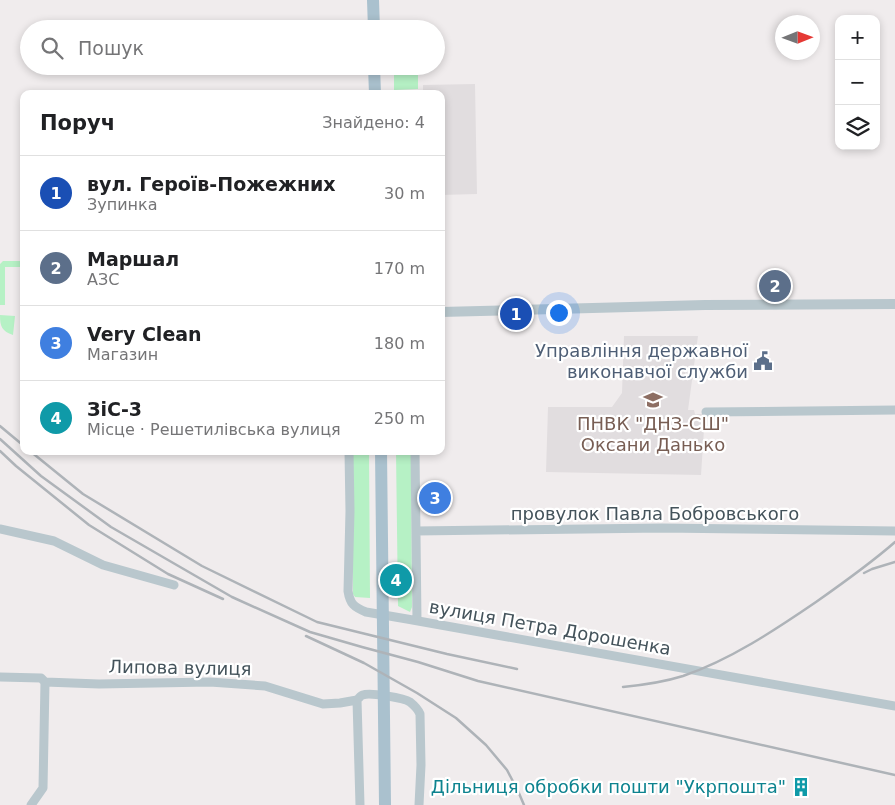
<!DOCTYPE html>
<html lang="uk">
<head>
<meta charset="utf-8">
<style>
  body { margin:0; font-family:"DejaVu Sans",sans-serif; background:#f6f6f6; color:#202124 }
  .controls { position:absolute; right:15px; top:15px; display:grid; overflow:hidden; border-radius:10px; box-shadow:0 2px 8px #0003 }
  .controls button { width:45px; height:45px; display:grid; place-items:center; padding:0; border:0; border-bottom:1px solid #e0e0e0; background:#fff; color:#202124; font:25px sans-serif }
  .compass { position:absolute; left:775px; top:15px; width:45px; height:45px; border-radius:50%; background:#fff; box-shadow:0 2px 8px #0003; rotate:89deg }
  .you { position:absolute; left:558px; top:312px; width:18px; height:18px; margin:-12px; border:4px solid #fff; border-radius:50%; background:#1a73e8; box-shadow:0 0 0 8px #1a73e833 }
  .badge { display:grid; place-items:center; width:32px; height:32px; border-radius:50%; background:#1a73e8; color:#fff; font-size:16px; font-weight:700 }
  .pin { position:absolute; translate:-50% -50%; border:2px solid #fff; box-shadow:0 1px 5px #0006 }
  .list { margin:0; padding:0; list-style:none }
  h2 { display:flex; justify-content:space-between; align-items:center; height:65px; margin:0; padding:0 20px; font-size:21px }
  h2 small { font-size:16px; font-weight:400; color:#757577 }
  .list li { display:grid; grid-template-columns:32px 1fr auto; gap:15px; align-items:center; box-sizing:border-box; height:75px; padding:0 20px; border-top:1px solid #e0e0e0 }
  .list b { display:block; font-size:19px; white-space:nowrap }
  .list p { margin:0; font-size:16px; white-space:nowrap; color:#757577 }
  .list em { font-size:16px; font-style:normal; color:#757577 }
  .icon { flex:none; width:28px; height:28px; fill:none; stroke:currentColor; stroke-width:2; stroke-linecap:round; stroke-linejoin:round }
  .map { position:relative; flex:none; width:895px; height:805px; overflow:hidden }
  .search { position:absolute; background:#fff; box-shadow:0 2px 8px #0003; left:20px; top:20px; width:425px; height:55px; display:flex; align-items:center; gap:12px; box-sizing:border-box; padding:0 18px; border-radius:28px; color:#757577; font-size:19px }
  .panel { position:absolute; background:#fff; box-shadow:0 2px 8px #0003; left:20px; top:90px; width:425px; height:365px; border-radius:10px }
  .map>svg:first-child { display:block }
  .education { fill:#e1dddf }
  .green { fill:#b6f1c5 }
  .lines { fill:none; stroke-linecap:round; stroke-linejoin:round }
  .minor { stroke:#b9c7cd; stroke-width:9 }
  .tertiary { stroke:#b9c7cd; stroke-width:10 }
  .primary { stroke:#aac1ce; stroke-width:12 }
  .rail { stroke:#aeb3b8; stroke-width:2.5 }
  .labels { text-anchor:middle; stroke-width:4.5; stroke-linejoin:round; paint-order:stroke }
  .service-label { font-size:18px; fill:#4e5e75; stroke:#fff; text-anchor:end }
  .education-label { font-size:18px; fill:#785e54; stroke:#fff }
  .street-label { font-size:18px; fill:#44535b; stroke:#fff }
  .culture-label { font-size:18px; fill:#0d838f; stroke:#fff; text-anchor:end }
</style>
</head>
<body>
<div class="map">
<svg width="895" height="805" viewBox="0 0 895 805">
  <rect width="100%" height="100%" fill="#f0eced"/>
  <!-- education -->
  <path class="education" d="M475 84 477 194 441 195V94H423V85Z
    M624 336H698L688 410H694L695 414H705L701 475 546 472 548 407H612L622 393Z"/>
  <!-- green -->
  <path class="green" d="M394 66H418V89L394 90Z
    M3 261H24V267H5V305H0V264Z
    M0 315 15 316 13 335C2 331 0 327 0 315Z
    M352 451H369L370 598 355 597 353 594Z
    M396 451H411L412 607 410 612 398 606Z"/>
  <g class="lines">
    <!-- minor -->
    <path class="minor" d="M706 412 895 410
      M349 451 350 511 348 591C350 604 354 607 366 612L407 619 895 706
      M415 451 417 620
      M0 529 54 541 103 565 174 585
      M416 531 662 528 895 531
      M0 677 41 678 45 682 99 684 210 682 265 686 323 704 340 703 357 700
      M31 805 43 788 45 682
      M360 805 357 700C359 698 361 695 363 695 369 692 404 698 410 702 415 706 418 709 420 714L421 765 419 805"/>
    <!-- tertiary -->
    <path class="tertiary" d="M441 312 705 305 895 304"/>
    <!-- primary -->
    <path class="primary" d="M373 0 374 29
      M374 66 375 94
      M381 451 385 805"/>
    <!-- rail -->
    <path class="rail" d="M0 426 24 446
      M0 439 41 476 111 527 232 597 310 632 362 647 418 662 478 681 895 775
      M0 451 16 466 89 525 168 574 223 599
      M30 451 83 494 202 566 317 622 447 654 517 669
      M864 573 872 569 895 562
      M306 636 364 663 417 693 456 718 486 745 507 770 518 791 524 805
      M623 687C643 685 664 682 683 676 730 660 775 630 816 602 843 583 870 564 895 542"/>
  </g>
  <!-- icons -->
  <defs>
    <g id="civic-bare" transform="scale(1.5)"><path d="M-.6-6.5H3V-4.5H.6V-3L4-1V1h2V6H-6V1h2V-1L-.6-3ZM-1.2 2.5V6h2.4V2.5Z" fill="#5c6f8a" stroke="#fff" stroke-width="2.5" paint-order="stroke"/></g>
    <g id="school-bare" transform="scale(1.5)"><path d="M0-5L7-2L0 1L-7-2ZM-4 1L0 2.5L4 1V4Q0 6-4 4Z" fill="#8d6e63" stroke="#fff" stroke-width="2.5" paint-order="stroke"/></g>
    <g id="building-bare" transform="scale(1.5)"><path d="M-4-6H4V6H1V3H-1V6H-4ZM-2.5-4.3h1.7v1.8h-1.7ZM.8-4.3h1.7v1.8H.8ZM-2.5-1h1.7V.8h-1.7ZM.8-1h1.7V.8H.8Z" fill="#0f9aa8" stroke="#fff" stroke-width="2.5" paint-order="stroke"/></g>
  </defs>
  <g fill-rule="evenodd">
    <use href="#civic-bare" x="763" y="361"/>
    <use href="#school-bare" x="653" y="400"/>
    <use href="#building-bare" x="801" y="787"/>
  </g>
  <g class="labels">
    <!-- service labels -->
    <g class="service-label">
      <text x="748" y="357">Управління державної<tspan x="748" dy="21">виконавчої служби</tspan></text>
    </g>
    <!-- education labels -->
    <g class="education-label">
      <text x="653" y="430">ПНВК "ДНЗ-СШ"<tspan x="653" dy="21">Оксани Данько</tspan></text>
    </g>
    <!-- street labels -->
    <g class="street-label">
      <text x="655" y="520">провулок Павла Бобровського</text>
      <text transform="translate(550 628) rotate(10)" y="6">вулиця Петра Дорошенка</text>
      <text transform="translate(180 668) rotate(1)" y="6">Липова вулиця</text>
    </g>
    <!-- culture labels -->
    <g class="culture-label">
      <text x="786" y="793">Дільниця обробки пошти "Укрпошта"</text>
    </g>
  </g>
</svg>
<div class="controls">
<button>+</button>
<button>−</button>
<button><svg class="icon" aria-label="layers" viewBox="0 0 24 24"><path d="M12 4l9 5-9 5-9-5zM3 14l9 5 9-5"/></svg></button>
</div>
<svg class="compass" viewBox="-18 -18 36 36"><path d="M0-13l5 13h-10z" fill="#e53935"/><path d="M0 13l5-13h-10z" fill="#757577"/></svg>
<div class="you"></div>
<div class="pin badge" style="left:516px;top:314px;background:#1a4fb4">1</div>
<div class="pin badge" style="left:775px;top:286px;background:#5c6f8a">2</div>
<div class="pin badge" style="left:435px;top:498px;background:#3f7fe0">3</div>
<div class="pin badge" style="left:396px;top:580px;background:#0f9aa8">4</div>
<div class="search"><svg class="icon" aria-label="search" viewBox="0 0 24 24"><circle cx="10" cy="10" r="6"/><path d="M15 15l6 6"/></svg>Пошук</div>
<section class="panel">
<h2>Поруч<small>Знайдено: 4</small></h2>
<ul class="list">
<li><span class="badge" style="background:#1a4fb4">1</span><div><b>вул. Героїв-Пожежних</b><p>Зупинка</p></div><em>30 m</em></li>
<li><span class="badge" style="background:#5c6f8a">2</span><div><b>Маршал</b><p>АЗС</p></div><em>170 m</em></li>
<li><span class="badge" style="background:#3f7fe0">3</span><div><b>Very Clean</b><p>Магазин</p></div><em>180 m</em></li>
<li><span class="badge" style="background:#0f9aa8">4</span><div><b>ЗіС-3</b><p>Місце · Решетилівська вулиця</p></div><em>250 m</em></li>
</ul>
</section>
</div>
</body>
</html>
